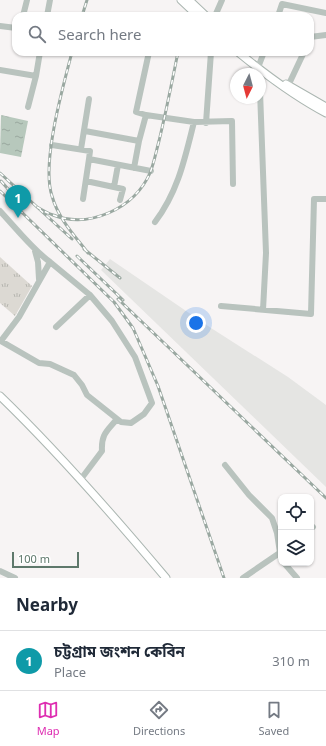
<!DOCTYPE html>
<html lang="en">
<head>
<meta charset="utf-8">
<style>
  body { margin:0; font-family:"Noto Sans","Noto Sans Bengali",sans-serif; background:#f2f2f3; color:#1f2937 }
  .controls { position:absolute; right:12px; bottom:12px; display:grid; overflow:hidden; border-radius:8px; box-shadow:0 1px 3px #0004 }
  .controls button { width:36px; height:36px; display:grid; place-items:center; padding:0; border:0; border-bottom:1px solid #e0e1e3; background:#fff; color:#1f2937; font:20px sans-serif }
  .compass { position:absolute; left:230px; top:68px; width:36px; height:36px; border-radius:50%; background:#fff; box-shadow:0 1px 3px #0004; rotate:186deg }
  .scale { position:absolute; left:12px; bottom:10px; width:67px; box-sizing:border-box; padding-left:4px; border:2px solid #5e786b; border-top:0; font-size:11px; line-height:14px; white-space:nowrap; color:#5e786b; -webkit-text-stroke:3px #fff; paint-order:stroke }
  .you { position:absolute; left:196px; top:323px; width:14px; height:14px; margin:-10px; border:3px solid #fff; border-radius:50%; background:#1a73e8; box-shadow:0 0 0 6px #1a73e833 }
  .badge { display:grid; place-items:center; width:26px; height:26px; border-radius:50%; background:#de2db1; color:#fff; font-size:13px; font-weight:700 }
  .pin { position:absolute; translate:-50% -33px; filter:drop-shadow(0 1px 2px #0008) }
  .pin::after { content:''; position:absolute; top:21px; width:14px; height:12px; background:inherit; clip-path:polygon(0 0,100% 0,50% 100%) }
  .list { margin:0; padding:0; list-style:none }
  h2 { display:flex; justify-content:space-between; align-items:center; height:52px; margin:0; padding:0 16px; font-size:17px }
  h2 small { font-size:13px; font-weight:400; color:#747a83 }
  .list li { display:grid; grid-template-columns:26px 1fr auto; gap:12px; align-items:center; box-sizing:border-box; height:60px; padding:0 16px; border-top:1px solid #e0e1e3 }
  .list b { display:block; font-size:15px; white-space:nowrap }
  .list p { margin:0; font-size:13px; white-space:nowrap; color:#747a83 }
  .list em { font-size:13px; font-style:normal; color:#747a83 }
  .icon { flex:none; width:22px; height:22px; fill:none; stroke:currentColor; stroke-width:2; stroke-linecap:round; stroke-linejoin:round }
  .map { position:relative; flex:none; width:326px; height:578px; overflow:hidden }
  .search { position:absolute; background:#fff; box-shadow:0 1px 3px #0004; left:12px; right:12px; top:12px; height:44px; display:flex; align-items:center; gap:10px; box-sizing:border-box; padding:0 14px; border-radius:12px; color:#747a83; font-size:15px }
  .sheet { height:112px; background:#fff }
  nav { display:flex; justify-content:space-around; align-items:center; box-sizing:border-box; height:56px; border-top:1px solid #e0e1e3; background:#fff; font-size:11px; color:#747a83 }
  nav a { display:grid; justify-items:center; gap:2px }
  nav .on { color:#de2db1 }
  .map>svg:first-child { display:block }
  .built { fill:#e5e5e3 }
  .park { fill:url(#park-tufts) }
  .water { fill:url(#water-ripples) }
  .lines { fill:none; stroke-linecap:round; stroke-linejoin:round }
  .major-casing { stroke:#abb6b1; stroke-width:9 }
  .minor { stroke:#b9c3be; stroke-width:6 }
  .major { stroke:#fff; stroke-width:7 }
  .rail-casing { stroke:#9aa8a1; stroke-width:3 }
  .rail { stroke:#fff; stroke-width:1.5; stroke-dasharray:4.5; stroke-linecap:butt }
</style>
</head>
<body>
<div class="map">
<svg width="326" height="578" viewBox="0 0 326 578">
  <defs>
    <pattern id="park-tufts" width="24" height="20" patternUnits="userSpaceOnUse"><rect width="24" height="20" fill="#dcd9d3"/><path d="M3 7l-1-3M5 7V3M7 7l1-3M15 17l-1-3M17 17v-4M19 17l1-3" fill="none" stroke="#b6b5af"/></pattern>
    <pattern id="water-ripples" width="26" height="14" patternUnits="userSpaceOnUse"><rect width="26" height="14" fill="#b7c8bc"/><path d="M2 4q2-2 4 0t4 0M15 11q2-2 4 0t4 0" fill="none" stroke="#98a79d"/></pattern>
  </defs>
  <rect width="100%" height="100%" fill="#f7f4f4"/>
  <!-- built -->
  <path class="built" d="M110 259 211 328 288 377 326 405V487L101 270Z"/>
  <!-- park -->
  <path class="park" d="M0 257 32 286 15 316 0 303Z"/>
  <!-- water -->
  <path class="water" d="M1 115 28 121 21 157 0 153Z"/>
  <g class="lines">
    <!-- major casing -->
    <g class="major-casing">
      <path id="major" d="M181 0 198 16
        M189 0 206 16
        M238 52C266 75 294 96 326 113
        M286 84 326 107
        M0 396C59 453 113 515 166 578"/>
    </g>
    <!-- minor -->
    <path class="minor" d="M23 16 27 0
      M47 16 50 0
      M215 16 222 0
      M278 16 282 4 326 13
      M0 26 16 28
      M310 37 326 35
      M259 65 264 52
      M0 70 36 76 40 52
      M288 86 304 52
      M260 91 266 253 263 310
      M28 107 36 76
      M146 115 136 112 149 52
      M206 123 211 52
      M85 131 139 141 134 168
      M139 141 146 115 194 122 232 121 233 184
      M52 145 90 151 89 159 151 171
      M81 149 89 99
      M86 181 123 189 120 200
      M114 187 118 165
      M83 199 89 159
      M0 211C16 228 32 249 50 262L19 317 1 341 39 363 50 364 74 375 82 385 87 395 121 422 131 423 144 414 152 403 135 357 112 321 90 295
      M155 222C178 192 185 158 194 122
      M35 251 38 262 39 279
      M50 262 90 295 56 327
      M221 306 311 314 314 199H326
      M225 465 249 495 272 518 277 533 281 559
      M81 479 102 451C101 434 107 431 117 419
      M311 529 313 527
      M284 563 297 578
      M0 571 15 578
      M243 578 281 552"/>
    <!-- major -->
    <use href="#major" class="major"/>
    <!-- rail casing -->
    <g class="rail-casing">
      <path id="rail" d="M82 16 87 0
        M72 52C63 87 41 163 52 196 58 218 74 235 88 253
        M0 173 72 239
        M1 181 22 205
        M0 191 114 302 133 328 158 386 224 578
        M37 207C42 210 47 213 53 215 89 229 134 209 150 173 154 163 156 152 159 141 166 112 172 82 178 52
        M84 249 120 278
        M77 256 123 300
        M118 299 326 498"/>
    </g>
    <!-- rail -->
    <use href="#rail" class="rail"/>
  </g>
</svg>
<div class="controls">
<button><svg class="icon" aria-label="locate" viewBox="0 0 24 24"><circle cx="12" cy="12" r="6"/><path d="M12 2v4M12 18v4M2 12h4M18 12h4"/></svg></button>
<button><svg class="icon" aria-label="layers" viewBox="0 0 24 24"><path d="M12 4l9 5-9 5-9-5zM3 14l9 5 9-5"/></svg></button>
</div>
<svg class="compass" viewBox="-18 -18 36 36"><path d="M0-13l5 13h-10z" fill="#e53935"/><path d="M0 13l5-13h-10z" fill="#747a83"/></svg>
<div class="scale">100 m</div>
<div class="you"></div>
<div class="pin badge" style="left:18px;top:218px;background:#0f9aa8">1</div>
<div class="search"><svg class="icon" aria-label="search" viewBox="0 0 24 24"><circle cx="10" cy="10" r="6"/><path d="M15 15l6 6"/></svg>Search here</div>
</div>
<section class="sheet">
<h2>Nearby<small></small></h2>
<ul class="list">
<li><span class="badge" style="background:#0f9aa8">1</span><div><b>চট্টগ্রাম জংশন কেবিন</b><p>Place</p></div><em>310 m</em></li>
</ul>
</section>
<nav>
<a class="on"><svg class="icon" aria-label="map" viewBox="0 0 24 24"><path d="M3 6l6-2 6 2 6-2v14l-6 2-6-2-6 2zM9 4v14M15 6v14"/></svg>Map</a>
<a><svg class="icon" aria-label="directions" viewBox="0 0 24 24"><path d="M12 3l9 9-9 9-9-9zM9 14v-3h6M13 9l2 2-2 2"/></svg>Directions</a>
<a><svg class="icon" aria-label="saved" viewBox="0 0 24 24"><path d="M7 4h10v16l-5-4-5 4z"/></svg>Saved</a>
</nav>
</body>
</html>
